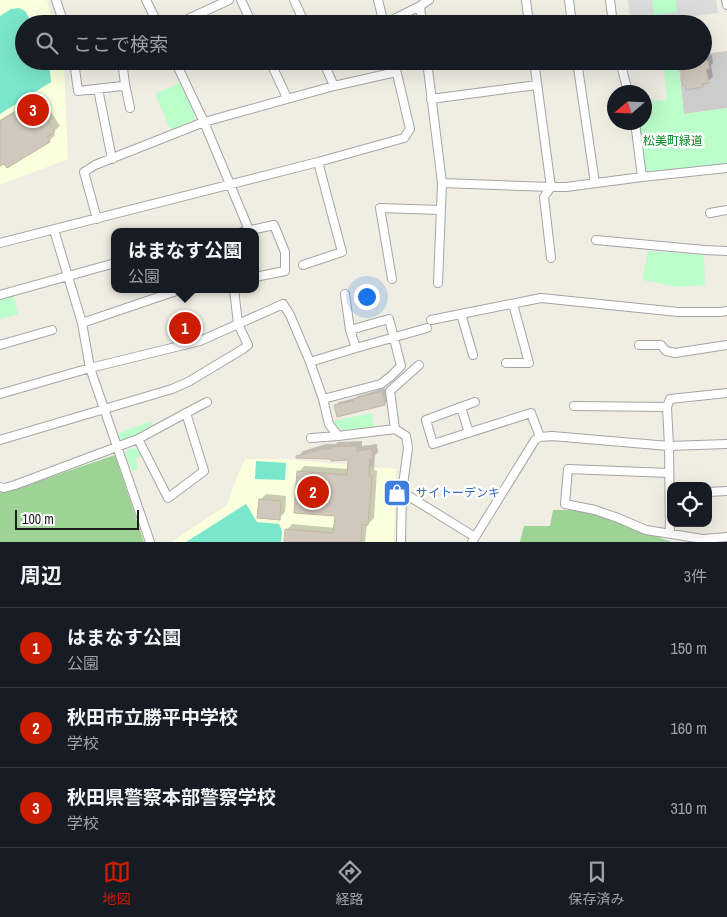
<!DOCTYPE html>
<html lang="ja">
<head>
<meta charset="utf-8">
<style>
  body { margin:0; font-family:"Archivo Narrow","Noto Sans JP",sans-serif; background:#242831; color:#f1f3f6 }
  .controls { position:absolute; right:15px; bottom:15px; display:grid; overflow:hidden; border-radius:10px; box-shadow:0 5px 20px #0002 }
  .controls button { width:45px; height:45px; display:grid; place-items:center; padding:0; border:0; border-bottom:1px solid #363941; background:#171b24; color:#f1f3f6; font:25px sans-serif }
  .compass { position:absolute; left:607px; top:85px; width:45px; height:45px; border-radius:50%; background:#171b24; box-shadow:0 5px 20px #0002; rotate:251deg }
  .scale { position:absolute; left:15px; bottom:12px; width:124px; box-sizing:border-box; padding-left:5px; border:2px solid #1e1e1e; border-top:0; font-size:14px; line-height:18px; white-space:nowrap; color:#1e1e1e; -webkit-text-stroke:4px #fff; paint-order:stroke }
  .you { position:absolute; left:366px; top:296px; width:18px; height:18px; margin:-12px; border:4px solid #fff; border-radius:50%; background:#1a73e8; box-shadow:0 0 0 8px #1a73e833 }
  .badge { display:grid; place-items:center; width:32px; height:32px; border-radius:50%; background:#cc1d00; color:#fff; font-size:16px; font-weight:700 }
  .pin { position:absolute; translate:-50% -50%; border:2px solid #fff; box-shadow:0 1px 5px #0006 }
  .popup { position:absolute; left:111px; top:228px; width:148px; height:65px; box-sizing:border-box; display:grid; place-content:center; border-radius:10px; background:#171b24; filter:drop-shadow(0 1px 4px #0005); font-size:16px; white-space:nowrap; color:#9ea1a6 }
  .popup b { font-size:19px; color:#f1f3f6 }
  .popup::after { content:''; position:absolute; left:50%; top:100%; margin-left:-10px; border:10px solid transparent; border-top-color:#171b24 }
  .list { margin:0; padding:0; list-style:none }
  h2 { display:flex; justify-content:space-between; align-items:center; height:65px; margin:0; padding:0 20px; font-size:21px }
  h2 small { font-size:16px; font-weight:400; color:#9ea1a6 }
  .list li { display:grid; grid-template-columns:32px 1fr auto; gap:15px; align-items:center; box-sizing:border-box; height:80px; padding:0 20px; border-top:1px solid #363941 }
  .list b { display:block; font-size:19px; white-space:nowrap }
  .list p { margin:0; font-size:16px; white-space:nowrap; color:#9ea1a6 }
  .list em { font-size:16px; font-style:normal; color:#9ea1a6 }
  .icon { flex:none; width:28px; height:28px; fill:none; stroke:currentColor; stroke-width:2; stroke-linecap:round; stroke-linejoin:round }
  .map { position:relative; flex:none; width:727px; height:542px; overflow:hidden }
  .search { position:absolute; background:#171b24; box-shadow:0 5px 20px #0002; left:15px; right:15px; top:15px; height:55px; display:flex; align-items:center; gap:12px; box-sizing:border-box; padding:0 18px; border-radius:28px; color:#9ea1a6; font-size:19px }
  .sheet { height:305px; background:#171b24 }
  nav { display:flex; justify-content:space-around; align-items:center; box-sizing:border-box; height:70px; border-top:1px solid #363941; background:#171b24; font-size:14px; color:#9ea1a6 }
  nav a { display:grid; justify-items:center; gap:2px }
  nav .on { color:#cc1d00 }
  .map>svg:first-child { display:block }
  .residential { fill:#dcdbdb }
  .education { fill:#faffdd }
  .religious { fill:#ccc }
  .forest { fill:#9dd394 }
  .park { fill:#bcfecb }
  .pitch { fill:#7ae6cc }
  .shadow { fill:#0003 }
  .building { fill:#d0c8bc; stroke:#c3b6a4 }
  .lines { fill:none; stroke-linecap:round; stroke-linejoin:round }
  .street-casing { stroke:#a5a5a5; stroke-width:10 }
  .street { stroke:#fff; stroke-width:8 }
  .labels { text-anchor:middle; stroke-width:5; stroke-linejoin:round; paint-order:stroke }
  .park-label { font-size:12px; fill:#028620; stroke:#fff }
  .shop-label { font-size:12px; fill:#366cbe; stroke:#fff; text-anchor:start }
</style>
</head>
<body>
<div class="map">
<svg width="727" height="542" viewBox="0 0 727 542">
  <rect width="100%" height="100%" fill="#f0ede3"/>
  <!-- residential -->
  <path class="residential" d="M628 0H716L718 13 631 24Z"/>
  <!-- education -->
  <path class="education" d="M2 0H47L54 24H24V61H64L68 159 0 185V1Z
    M245 459H283L396 469 394 542H171L227 505 236 479Z"/>
  <!-- religious -->
  <path class="religious" d="M727 51V108L684 114 678 61H703V54Z"/>
  <!-- forest -->
  <path class="forest" d="M115 455 144 542H0V492H7Z
    M553 510H579L613 518 663 539 672 542H520L524 526H550Z"/>
  <!-- park -->
  <path class="park" d="M652 0H676L677 12 654 15Z
    M663 61H678L684 114 727 108V165L646 174 642 141 639 123 644 122 645 102 667 100Z
    M180 83 195 114 194 121 171 131 155 94Z
    M648 251 704 255 705 285 678 287 642 280Z
    M13 294 18 314 0 319V298Z
    M197 314 202 335 172 343 167 322Z
    M372 413 374 428C359 431 341 438 333 421Z
    M151 421 154 427 126 441 118 440 117 434Z
    M132 448 139 450 142 456 136 459 138 469 132 471 125 452 127 450Z"/>
  <!-- pitch -->
  <path class="pitch" d="M19 8 25 11 33 24H24V61H49L51 82 0 114V16L11 9Z
    M256 461 286 463 285 480 255 479Z
    M246 504 257 522 279 524 282 531 281 542H186Z"/>
  <!-- shadow -->
  <path class="shadow" d="M712 55 713 63 711 65 713 77 708 81 702 86 684 79 685 78 682 63 684 61H703V56Z
    M40 95 60 126 53 132 55 135 49 141 7 167 0 160V120Z
    M385 388 388 400 384 404 336 405 339 402 355 398 358 396Z
    M362 441V446L377 444 378 452 375 455 374 470 377 471 374 518 368 524H367L365 542H286L287 530 292 524 335 528 336 515 299 472 304 466 348 469 349 459 298 457 303 451 326 444H336L338 442Z
    M266 494 286 496 285 512 279 518 260 500Z"/>
  <!-- building -->
  <path class="building" d="M691 61H708L709 69H706L709 83 702 84 703 87 686 90V86H683L682 79H684L681 63Z
    M34 100 55 132 47 137 50 142 7 168 4 164 0 166V121Z
    M382 391 385 405 337 417 334 405 353 401V399Z
    M348 446H357V451L372 449 373 458 370 459 369 476H372L368 525H362L361 542H284L285 529 333 533 335 516 294 513 297 471 347 475 348 460 331 461V459L296 458V456L319 450V449H331V447Z
    M259 499 281 501 280 520 257 518Z"/>
  <g class="lines">
    <!-- street casing -->
    <g class="street-casing">
      <path id="street" d="M56 0 64 24
        M146 0 158 24
        M241 0 252 24
        M294 0 305 24
        M378 0 384 24
        M526 0 529 24
        M569 0 572 24
        M610 0 613 24
        M726 0 727 5
        M420 6 422 24
        M64 24 95 20
        M177 24 229 0
        M384 24 420 6 429 0
        M579 24 613 19
        M74 61 78 91 122 86 125 84 122 61
        M175 61 204 122 249 230
        M270 61 287 98
        M323 61 334 86
        M427 61 442 183 551 187H566L642 177 727 168
        M534 61 551 187 544 197 551 258
        M577 61 595 183
        M620 61 628 92
        M125 84 130 108
        M98 89 112 159
        M431 99 537 85
        M635 122 642 177
        M710 213 727 210
        M97 219 84 172 95 165 204 122 334 86 396 72
        M54 230 82 323 90 368 150 542
        M242 232 274 225 285 252V271L255 277
        M596 240 705 250 727 251
        M0 243 318 162 404 138 410 129 394 61
        M303 265 342 252 318 162
        M392 279 380 208 441 210
        M438 283 442 183
        M345 294 350 330
        M0 295 115 263
        M461 314 473 355
        M431 320 541 298 678 312H720L727 311
        M82 323 182 289
        M0 345 52 330
        M639 345H661L666 351 675 353 727 345
        M356 348 427 328
        M310 362 356 348 350 330 389 319 401 366 391 376 381 384 323 399
        M506 363H529L513 304
        M0 394 90 368 200 341 283 304 290 315 310 362 323 399 329 424 338 436 395 429 406 436 408 448 402 492 475 537
        M574 406 667 407 669 446 670 533
        M461 407 475 402
        M667 407 670 399 727 393
        M186 413 207 402
        M395 429 390 391 419 365
        M469 433 461 407 426 420 433 444 531 413 540 437
        M311 438 338 436
        M0 440 172 389 188 382 243 349 248 345 238 324 234 289
        M669 473 568 469 565 504 595 510 618 518 646 530 703 539 727 537
        M0 487 4 488 15 485 138 439 186 413 204 471 168 498 138 439
        M708 492 727 491
        M401 542 402 492
        M472 542 535 440 540 437 552 436 669 446 727 444"/>
    </g>
    <!-- street -->
    <use href="#street" class="street"/>
  </g>
  <!-- icons -->
  <defs>
    <g id="shop-square" transform="scale(1.4375)"><rect x="-9" y="-9" width="18" height="18" rx="4" fill="#3f7fe0" stroke="#fff"/><path d="M-5-2.5h2.3a2.7 3.5 0 0 1 5.4 0H5L5.5 6h-11ZM-1.5-2.5h3a1.5 2.3 0 0 0-3 0Z" fill="#fff"/></g>
  </defs>
  <g fill-rule="evenodd">
    <use href="#shop-square" x="397" y="493"/>
  </g>
  <g class="labels">
    <!-- park labels -->
    <g class="park-label">
      <text x="673" y="145">松美町緑道</text>
    </g>
    <!-- shop labels -->
    <g class="shop-label">
      <text x="416" y="497">サイトーデンキ</text>
    </g>
  </g>
</svg>
<div class="controls">
<button><svg class="icon" aria-label="locate" viewBox="0 0 24 24"><circle cx="12" cy="12" r="6"/><path d="M12 2v4M12 18v4M2 12h4M18 12h4"/></svg></button>
</div>
<svg class="compass" viewBox="-18 -18 36 36"><path d="M0-13l5 13h-10z" fill="#e53935"/><path d="M0 13l5-13h-10z" fill="#9ea1a6"/></svg>
<div class="scale">100 m</div>
<div class="you"></div>
<div class="pin badge" style="left:185px;top:328px">1</div>
<div class="popup"><b>はまなす公園</b>公園</div>
<div class="pin badge" style="left:313px;top:492px">2</div>
<div class="pin badge" style="left:33px;top:110px">3</div>
<div class="search"><svg class="icon" aria-label="search" viewBox="0 0 24 24"><circle cx="10" cy="10" r="6"/><path d="M15 15l6 6"/></svg>ここで検索</div>
</div>
<section class="sheet">
<h2>周辺<small>3件</small></h2>
<ul class="list">
<li><span class="badge">1</span><div><b>はまなす公園</b><p>公園</p></div><em>150 m</em></li>
<li><span class="badge">2</span><div><b>秋田市立勝平中学校</b><p>学校</p></div><em>160 m</em></li>
<li><span class="badge">3</span><div><b>秋田県警察本部警察学校</b><p>学校</p></div><em>310 m</em></li>
</ul>
</section>
<nav>
<a class="on"><svg class="icon" aria-label="map" viewBox="0 0 24 24"><path d="M3 6l6-2 6 2 6-2v14l-6 2-6-2-6 2zM9 4v14M15 6v14"/></svg>地図</a>
<a><svg class="icon" aria-label="directions" viewBox="0 0 24 24"><path d="M12 3l9 9-9 9-9-9zM9 14v-3h6M13 9l2 2-2 2"/></svg>経路</a>
<a><svg class="icon" aria-label="saved" viewBox="0 0 24 24"><path d="M7 4h10v16l-5-4-5 4z"/></svg>保存済み</a>
</nav>
</body>
</html>
